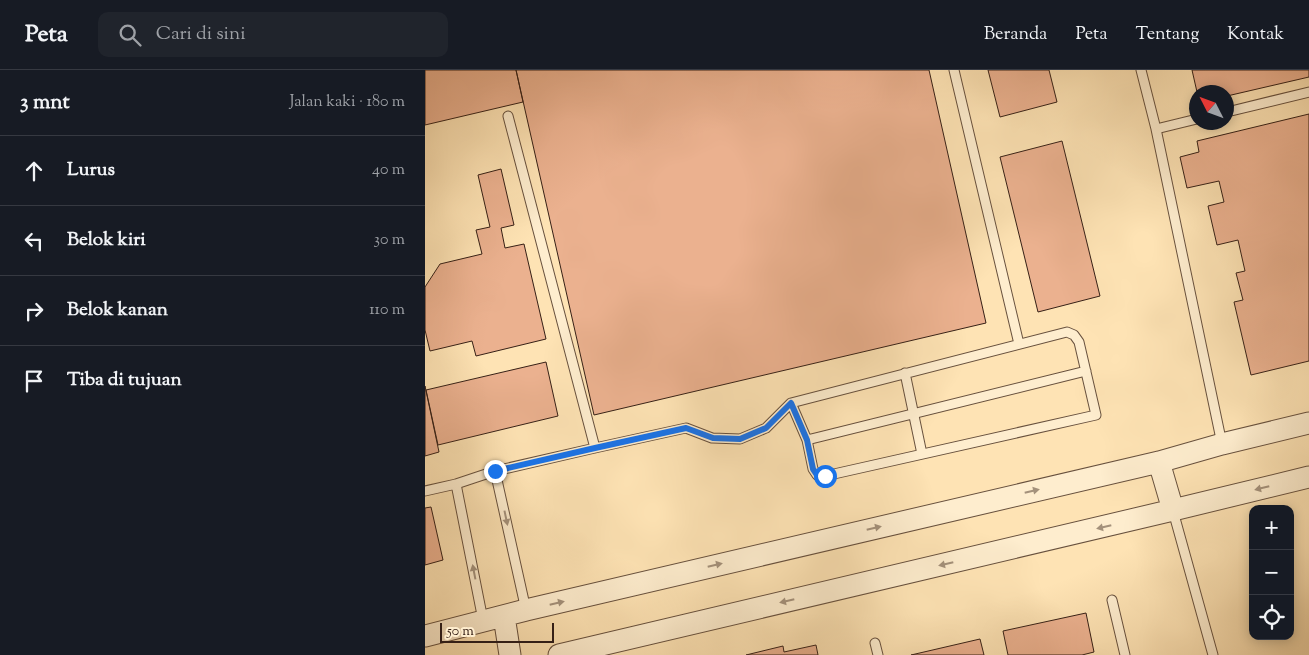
<!DOCTYPE html>
<html lang="id">
<head>
<meta charset="utf-8">
<style>
  body { margin:0; font-family:"Sorts Mill Goudy",serif; background:#20242c; color:#f1f3f6 }
  .controls { position:absolute; right:15px; bottom:15px; display:grid; overflow:hidden; border-radius:10px; box-shadow:0 2px 12px #0003 }
  .controls button { width:45px; height:45px; display:grid; place-items:center; padding:0; border:0; border-bottom:1px solid #363941; background:#171b24; color:#f1f3f6; font:25px sans-serif }
  .compass { position:absolute; left:764px; top:15px; width:45px; height:45px; border-radius:50%; background:#171b24; box-shadow:0 2px 12px #0003; rotate:312deg }
  .scale { position:absolute; left:15px; bottom:12px; width:114px; box-sizing:border-box; padding-left:5px; border:2px solid #362016; border-top:0; font-size:14px; line-height:18px; white-space:nowrap; color:#362016; -webkit-text-stroke:4px #feedce; paint-order:stroke }
  .stop { position:absolute; width:15px; height:15px; margin:-11px; border:4px solid #1a73e8; border-radius:50%; background:#fff }
  .stop.end { background:#1a73e8; border-color:#fff; box-shadow:0 1px 5px #0008 }
  .list { margin:0; padding:0; list-style:none }
  h2 { display:flex; justify-content:space-between; align-items:center; height:65px; margin:0; padding:0 20px; font-size:21px }
  h2 small { font-size:16px; font-weight:400; color:#9ea1a6 }
  .list li { display:grid; grid-template-columns:32px 1fr auto; gap:15px; align-items:center; box-sizing:border-box; height:70px; padding:0 20px; border-top:1px solid #363941 }
  .list b { display:block; font-size:19px; white-space:nowrap }
  .list em { font-size:16px; font-style:normal; color:#9ea1a6 }
  .icon { flex:none; width:28px; height:28px; fill:none; stroke:currentColor; stroke-width:2; stroke-linecap:round; stroke-linejoin:round }
  .map { position:relative; flex:none; width:884px; height:585px; overflow:hidden }
  header { display:flex; align-items:center; gap:30px; box-sizing:border-box; height:70px; padding:0 25px; background:#171b24; border-bottom:1px solid #363941 }
  header strong { font-size:24px }
  nav { display:flex; gap:28px; margin-inline-start:auto; font-size:18px }
  .search { width:350px; height:45px; background:#20242c; display:flex; align-items:center; gap:12px; box-sizing:border-box; padding:0 18px; border-radius:10px; color:#9ea1a6; font-size:19px }
  main { display:flex }
  aside { flex:1; background:#171b24 }
  .map>svg:first-child { display:block }
  .building { fill:#ebb18f; stroke:#362016 }
  .lines { fill:none; stroke-linecap:round; stroke-linejoin:round }
  .service-casing { stroke:#68513e; stroke-width:11 }
  .tertiary-casing { stroke:#68513e; stroke-width:23 }
  .service { stroke:#feedce; stroke-width:9 }
  .tertiary { stroke:#feedce; stroke-width:21 }
  .oneway { fill:#a4917b }
  .route { stroke:#1a73e8; stroke-width:6 }
</style>
</head>
<body>
<header>
<strong>Peta</strong>
<div class="search"><svg class="icon" aria-label="search" viewBox="0 0 24 24"><circle cx="10" cy="10" r="6"/><path d="M15 15l6 6"/></svg>Cari di sini</div>
<nav><a>Beranda</a><a>Peta</a><a>Tentang</a><a>Kontak</a></nav>
</header>
<main>
<aside>
<h2>3 mnt<small>Jalan kaki · 180 m</small></h2>
<ul class="list">
<li><svg class="icon" aria-label="ahead" viewBox="0 0 24 24"><path d="M12 20V5M6 11l6-6 6 6"/></svg><div><b>Lurus</b></div><em>40 m</em></li>
<li><svg class="icon" aria-label="left" viewBox="0 0 24 24"><path d="M17 20v-9H6M10 6l-5 5 5 5"/></svg><div><b>Belok kiri</b></div><em>30 m</em></li>
<li><svg class="icon" aria-label="right" viewBox="0 0 24 24"><path d="M7 20v-9h11M14 6l5 5-5 5"/></svg><div><b>Belok kanan</b></div><em>110 m</em></li>
<li><svg class="icon" aria-label="arrive" viewBox="0 0 24 24"><path d="M6 21V4h12l-3 4 3 4H6"/></svg><div><b>Tiba di tujuan</b></div></li>
</ul>
</aside>
<div class="map">
<svg width="884" height="585" viewBox="0 0 884 585">
  <rect width="100%" height="100%" fill="#fee3b4"/>
  <filter id="stains"><feTurbulence type="fractalNoise" baseFrequency=".004" numOctaves="4"/><feColorMatrix values="0 0 0 0 .2 0 0 0 0 .09 0 0 0 0 .02 0 0 0 .5 -.17"/></filter>
  <radialGradient id="worn" r=".72"><stop offset=".6" stop-color="#630" stop-opacity="0"/><stop offset="1" stop-color="#630" stop-opacity=".3"/></radialGradient>
  <!-- building -->
  <path class="building" d="M0 0H91L98 32 0 55Z
    M91 0H504L561 253 169 345Z
    M563 0H624L632 32 575 47Z
    M767 0H884V7L802 26V22H772Z
    M884 44V291L826 305 809 232 818 230 811 203 820 201 813 170 792 175 783 136 799 132 794 111 762 118 755 87 774 82 772 71Z
    M637 71 675 226 613 242 575 87Z
    M76 99 89 155 76 158 80 178 99 174 121 269 51 286 47 271 5 281 0 260V217L15 194 57 184 51 160 65 157 53 105Z
    M121 292 133 346 13 375 1 320Z
    M0 316 14 382 0 386Z
    M6 437 18 490 0 495V438Z
    M661 543 669 582 657 585H583L578 561Z
    M555 569 559 585H486Z
    M391 575 393 585H321L358 576 359 582Z"/>
  <g class="lines">
    <!-- service casing -->
    <g class="service-casing">
      <path id="service" d="M529 0 594 274
        M716 0 731 59 797 374
        M802 42 884 22
        M83 46 170 378
        M731 59 772 49
        M480 303 497 384
        M382 370 661 301
        M70 401 101 540
        M31 414 58 550
        M0 421 31 414 70 401 170 378 261 358 287 368 315 369 341 358 366 333 642 262 649 265 654 272 671 345 400 406 392 405 388 399 382 370 366 333
        M748 441 788 585
        M687 530 700 585
        M450 573 453 585"/>
    </g>
    <!-- tertiary casing -->
    <g class="tertiary-casing">
      <path id="tertiary" d="M734 392 748 440
        M79 546 85 585
        M0 566 101 540 734 392 797 374 884 353
        M134 585 748 440 884 407"/>
    </g>
    <!-- service -->
    <use href="#service" class="service"/>
    <!-- tertiary -->
    <use href="#tertiary" class="tertiary"/>
  </g>
  <!-- one-way arrows -->
  <defs><path id="oneway-solid" d="M-6-.8H1V-3.2L6.5 0L1 3.2V.8H-6Z" transform="scale(1.25)"/></defs>
  <g class="oneway">
    <use href="#oneway-solid" transform="translate(837 418) rotate(166)"/>
    <use href="#oneway-solid" transform="translate(607 421) rotate(-13)"/>
    <use href="#oneway-solid" transform="translate(81 448) rotate(78)"/>
    <use href="#oneway-solid" transform="translate(679 457) rotate(167)"/>
    <use href="#oneway-solid" transform="translate(449 458) rotate(-13)"/>
    <use href="#oneway-solid" transform="translate(521 494) rotate(167)"/>
    <use href="#oneway-solid" transform="translate(290 495) rotate(-13)"/>
    <use href="#oneway-solid" transform="translate(49 502) rotate(-101)"/>
    <use href="#oneway-solid" transform="translate(362 531) rotate(167)"/>
    <use href="#oneway-solid" transform="translate(132 533) rotate(-13)"/>
  </g>
  <g class="lines">
    <!-- route -->
    <path class="route" d="M70 401 170 378 261 358 288 368 315 369 341 358 366 333 382 370 388 399 392 405 400 406"/>
  </g>
  <rect width="100%" height="100%" filter="url(#stains)"/>
  <rect width="100%" height="100%" fill="url(#worn)"/>
</svg>
<div class="controls">
<button>+</button>
<button>−</button>
<button><svg class="icon" aria-label="locate" viewBox="0 0 24 24"><circle cx="12" cy="12" r="6"/><path d="M12 2v4M12 18v4M2 12h4M18 12h4"/></svg></button>
</div>
<svg class="compass" viewBox="-18 -18 36 36"><path d="M0-13l5 13h-10z" fill="#e53935"/><path d="M0 13l5-13h-10z" fill="#9ea1a6"/></svg>
<div class="scale">50 m</div>
<div class="stop" style="left:400px;top:406px"></div>
<div class="stop end" style="left:70px;top:401px"></div>
</div>
</main>
</body>
</html>
